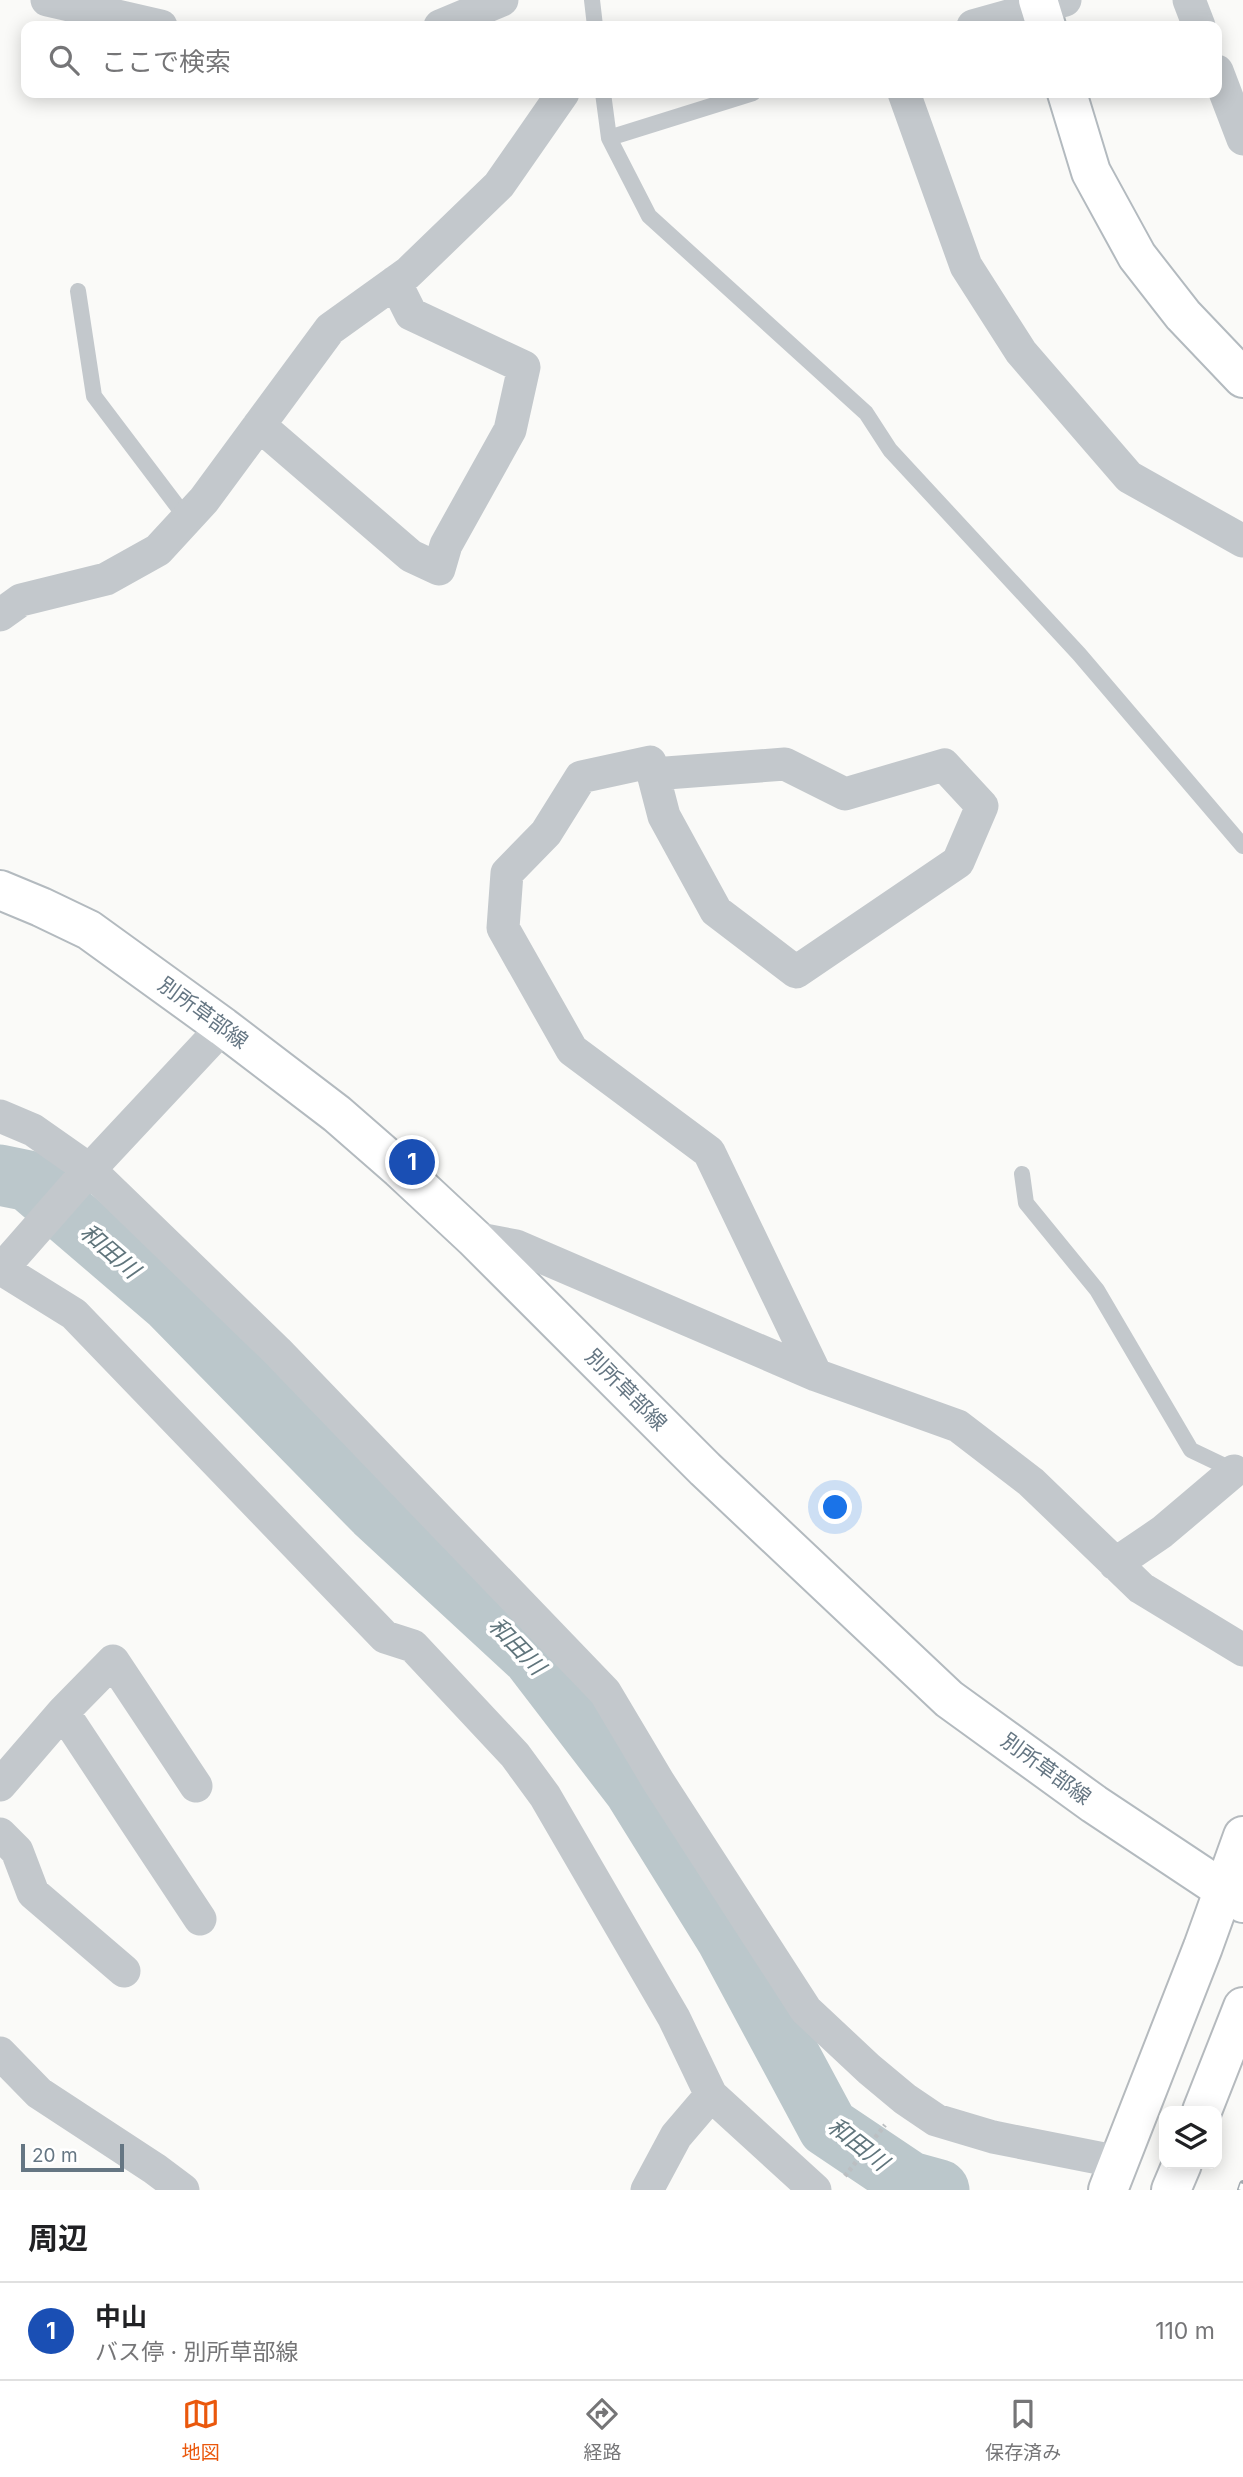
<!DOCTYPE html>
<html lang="ja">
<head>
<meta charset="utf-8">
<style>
  body { margin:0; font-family:Inter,"Noto Sans JP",sans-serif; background:#f2f2f2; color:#202124 }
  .controls { position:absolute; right:21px; bottom:21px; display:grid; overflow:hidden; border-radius:14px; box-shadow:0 4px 18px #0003 }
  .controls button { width:63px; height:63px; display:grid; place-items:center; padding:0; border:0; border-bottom:2px solid #e0e0e0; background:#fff; color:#202124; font:35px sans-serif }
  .scale { position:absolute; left:21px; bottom:18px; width:103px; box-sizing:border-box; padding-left:7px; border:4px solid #657683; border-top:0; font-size:19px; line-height:24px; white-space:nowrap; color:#657683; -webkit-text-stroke:5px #fff; paint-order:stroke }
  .you { position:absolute; left:836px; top:1508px; width:24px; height:24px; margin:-18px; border:5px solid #fff; border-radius:50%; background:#1a73e8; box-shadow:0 0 0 10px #1a73e833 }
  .badge { display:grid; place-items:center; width:46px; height:46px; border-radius:50%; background:#ea580c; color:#fff; font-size:23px; font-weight:700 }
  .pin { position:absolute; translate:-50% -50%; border:4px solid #fff; box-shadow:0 2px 7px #0006 }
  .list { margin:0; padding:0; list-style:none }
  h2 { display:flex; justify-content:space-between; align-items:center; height:91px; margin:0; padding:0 28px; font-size:30px }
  h2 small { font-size:23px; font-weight:400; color:#757577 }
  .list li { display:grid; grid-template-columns:46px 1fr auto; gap:21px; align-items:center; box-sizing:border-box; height:98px; padding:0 28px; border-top:2px solid #e0e0e0 }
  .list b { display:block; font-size:26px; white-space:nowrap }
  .list p { margin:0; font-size:23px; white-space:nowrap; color:#757577 }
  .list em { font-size:23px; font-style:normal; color:#757577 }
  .icon { flex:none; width:38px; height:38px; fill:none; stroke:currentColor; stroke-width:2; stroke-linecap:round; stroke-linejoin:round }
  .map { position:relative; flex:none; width:1243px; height:2190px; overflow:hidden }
  .search { position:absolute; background:#fff; box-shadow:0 4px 18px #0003; left:21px; right:21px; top:21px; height:77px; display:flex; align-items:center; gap:18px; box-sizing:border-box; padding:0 24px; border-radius:14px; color:#757577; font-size:26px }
  .sheet { height:189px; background:#fff }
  nav { display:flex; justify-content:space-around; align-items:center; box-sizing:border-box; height:98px; border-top:2px solid #e0e0e0; background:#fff; font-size:19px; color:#757577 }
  nav a { display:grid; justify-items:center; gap:4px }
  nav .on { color:#ea580c }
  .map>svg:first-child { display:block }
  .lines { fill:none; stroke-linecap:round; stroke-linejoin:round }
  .river { stroke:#bbc7cb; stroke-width:61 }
  .secondary-casing { stroke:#b3babf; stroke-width:42 }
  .primary-casing { stroke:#b5babe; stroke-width:42 }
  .path { stroke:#bbbfc2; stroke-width:4.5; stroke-dasharray:3.5 3.5; stroke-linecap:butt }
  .lane { stroke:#c3c8cc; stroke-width:16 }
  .street { stroke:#c3c8cc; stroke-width:33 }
  .secondary { stroke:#fff; stroke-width:38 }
  .primary { stroke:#fff; stroke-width:38 }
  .rail-casing { stroke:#a2aab0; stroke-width:8 }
  .rail { stroke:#fff; stroke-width:5; stroke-dasharray:16; stroke-linecap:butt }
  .labels { text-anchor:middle; stroke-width:7; stroke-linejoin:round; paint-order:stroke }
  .street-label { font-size:21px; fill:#657683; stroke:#fff }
  .water-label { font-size:23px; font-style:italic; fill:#60757c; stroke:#fff }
</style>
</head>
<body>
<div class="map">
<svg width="1243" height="2190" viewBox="0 0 1243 2190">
  <rect width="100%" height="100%" fill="#fafaf8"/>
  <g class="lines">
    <!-- river -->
    <path class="river" d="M0 1175 29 1181 169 1301 375 1511 532 1656 634 1789 727 1939 828 2127 910 2182 939 2190"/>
    <!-- secondary casing -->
    <g class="secondary-casing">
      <path id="secondary" d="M1038 0 1046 26
        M1067 93 1091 172 1137 256 1183 315 1243 378
        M0 890 41 907 89 930 223 1027 337 1114 400 1169 474 1238 705 1469 949 1699 1094 1804 1243 1903"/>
    </g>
    <!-- primary casing -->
    <g class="primary-casing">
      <path id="primary" d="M1202 2111 1243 2007
        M1108 2190 1203 1947 1243 1836
        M1171 2190 1182 2164"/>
    </g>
    <!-- path -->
    <path class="path" d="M845 2176 885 2125"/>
    <!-- lane -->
    <path class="lane" d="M592 0 595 26
      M603 93 609 138 649 216 866 413 890 450 1079 654 1243 846
      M609 138 753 93
      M78 291 94 396 187 519
      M1022 1174 1026 1203 1097 1290 1191 1450 1235 1471"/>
    <!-- street -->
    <path class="street" d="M47 0 161 26
      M1189 0 1199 26
      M440 26 502 0
      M973 26 1065 0
      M1217 71 1243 139
      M904 93 966 266 1021 352 1129 477 1243 541
      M259 425 411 556 439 569 446 545 510 430 524 367 411 314 395 282
      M0 615 21 600 106 579 158 550 204 500 330 329 408 273 499 185 563 93
      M653 774 785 764 845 794 944 765 982 806 958 862 796 972 716 911 664 816 650 762 581 777 546 833 507 873 503 928 572 1050 709 1152 816 1375
      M0 1116 33 1130 90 1170 277 1351 605 1692 658 1781 806 2010 869 2069 905 2099 936 2120 993 2137 1119 2162
      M474 1238 516 1246 816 1375 958 1426 1031 1482 1141 1588 1243 1650
      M0 1268 74 1314 385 1637 413 1646 515 1755 545 1796 674 2018 711 2095 815 2190
      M0 1271 79 1181 223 1027
      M1115 1564 1162 1532 1234 1471
      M63 1712 200 1919
      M0 1785 63 1712 113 1661 196 1786
      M0 1834 17 1851 33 1893 124 1971
      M0 2053 39 2093 155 2169 183 2190
      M647 2190 676 2136 711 2095"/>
    <!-- secondary -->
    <use href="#secondary" class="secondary"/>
    <!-- primary -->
    <use href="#primary" class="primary"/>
    <!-- rail casing -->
    <g class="rail-casing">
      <path id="rail" d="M1241 2190 1243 2184"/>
    </g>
    <!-- rail -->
    <use href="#rail" class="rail"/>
  </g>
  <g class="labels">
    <!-- street labels -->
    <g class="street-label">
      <text transform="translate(203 1013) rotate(36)" y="7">別所草部線</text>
      <text transform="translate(626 1390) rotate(45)" y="7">別所草部線</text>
      <text transform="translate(1046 1769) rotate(36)" y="7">別所草部線</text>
    </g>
    <!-- water labels -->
    <g class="water-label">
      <text transform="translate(110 1251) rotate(41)" y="8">和田川</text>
      <text transform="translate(517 1646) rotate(46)" y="8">和田川</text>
      <text transform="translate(858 2144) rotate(38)" y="8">和田川</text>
    </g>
  </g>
</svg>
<div class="controls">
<button><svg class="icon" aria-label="layers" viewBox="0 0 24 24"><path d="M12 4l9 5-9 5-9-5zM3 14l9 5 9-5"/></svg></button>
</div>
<div class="scale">20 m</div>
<div class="you"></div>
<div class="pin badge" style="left:412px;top:1162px;background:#1a4fb4">1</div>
<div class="search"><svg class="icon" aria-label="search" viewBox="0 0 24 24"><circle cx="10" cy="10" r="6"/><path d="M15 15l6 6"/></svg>ここで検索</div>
</div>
<section class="sheet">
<h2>周辺<small></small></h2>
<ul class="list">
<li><span class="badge" style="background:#1a4fb4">1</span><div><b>中山</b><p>バス停 · 別所草部線</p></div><em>110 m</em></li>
</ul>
</section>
<nav>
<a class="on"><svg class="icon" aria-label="map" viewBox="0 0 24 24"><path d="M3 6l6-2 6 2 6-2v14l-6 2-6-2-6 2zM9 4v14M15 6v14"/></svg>地図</a>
<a><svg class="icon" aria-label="directions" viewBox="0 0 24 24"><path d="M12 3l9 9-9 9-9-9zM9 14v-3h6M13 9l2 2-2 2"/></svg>経路</a>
<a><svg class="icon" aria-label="saved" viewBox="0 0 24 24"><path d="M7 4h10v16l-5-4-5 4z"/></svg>保存済み</a>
</nav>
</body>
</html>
